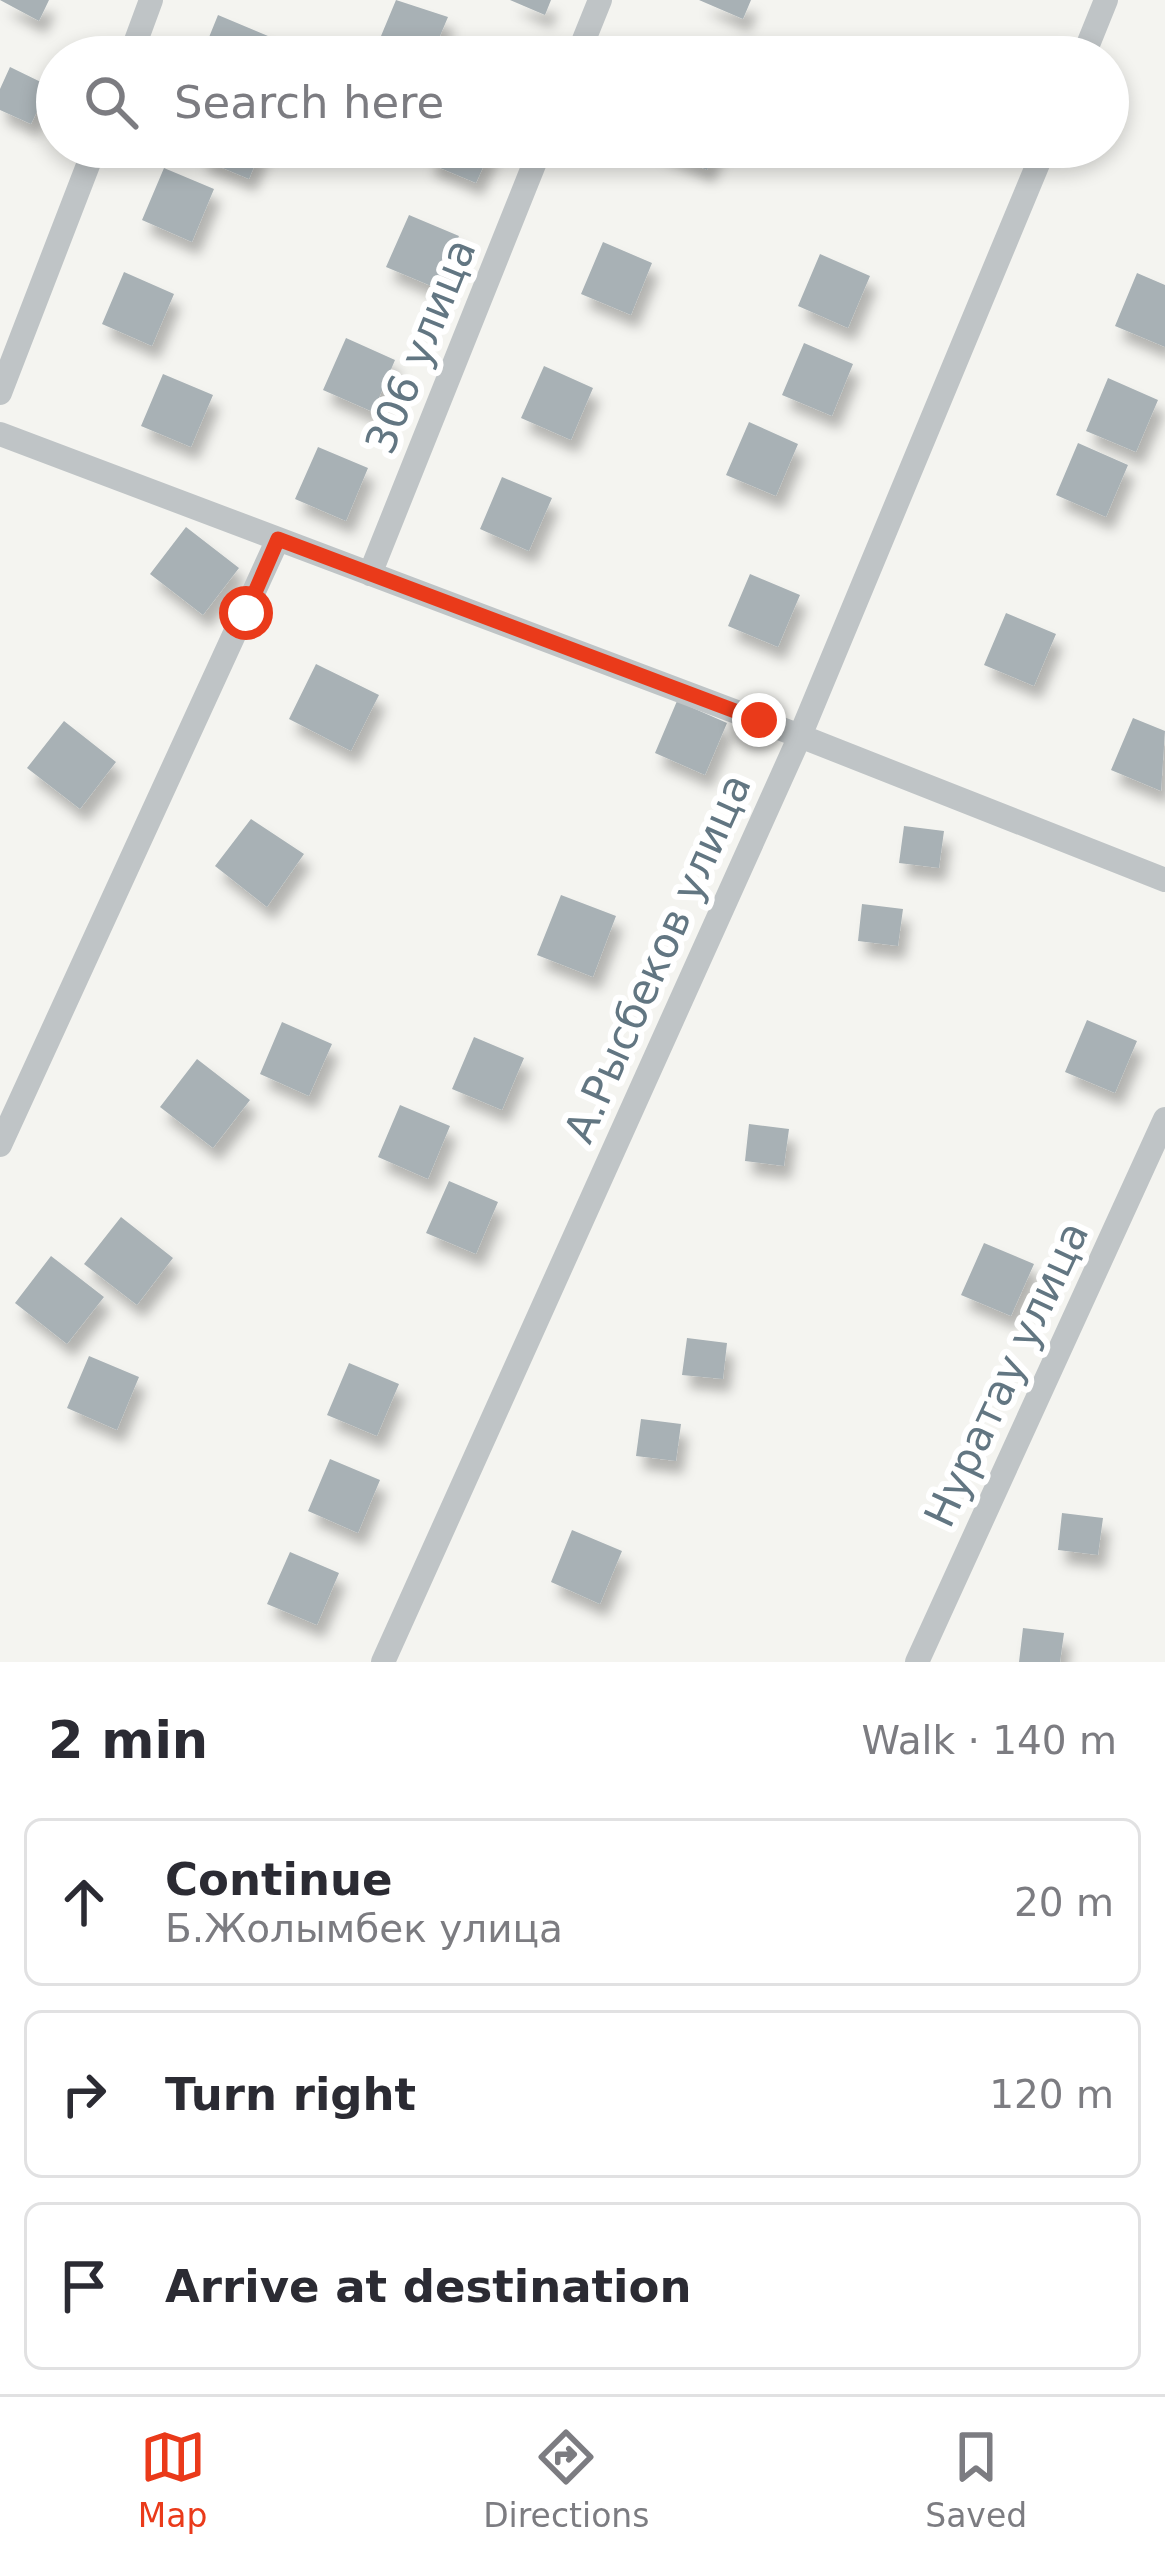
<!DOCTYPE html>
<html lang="en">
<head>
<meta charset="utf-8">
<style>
  body { margin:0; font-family:"DejaVu Sans",sans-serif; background:#f7f7f7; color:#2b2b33 }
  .stop { position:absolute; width:36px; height:36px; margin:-27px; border:9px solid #ea3a1a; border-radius:50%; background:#fff }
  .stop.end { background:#ea3a1a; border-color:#fff; box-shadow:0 3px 12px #0008 }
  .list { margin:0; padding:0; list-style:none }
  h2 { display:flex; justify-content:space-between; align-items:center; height:156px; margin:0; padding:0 48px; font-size:51px }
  h2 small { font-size:39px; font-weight:400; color:#7c7c81 }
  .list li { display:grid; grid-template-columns:78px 1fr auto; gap:36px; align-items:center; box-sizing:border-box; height:168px; margin:0 24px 24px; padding:0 24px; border:3px solid #e1e1e2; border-radius:18px }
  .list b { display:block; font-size:45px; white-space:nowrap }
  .list p { margin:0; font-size:39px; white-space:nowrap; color:#7c7c81 }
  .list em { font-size:39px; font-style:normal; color:#7c7c81 }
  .icon { flex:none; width:66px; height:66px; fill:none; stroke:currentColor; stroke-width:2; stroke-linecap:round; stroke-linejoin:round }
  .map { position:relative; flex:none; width:1165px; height:1662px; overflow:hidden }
  .search { position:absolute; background:#fff; box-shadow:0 6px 18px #0003; left:36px; right:36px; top:36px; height:132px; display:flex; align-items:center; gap:30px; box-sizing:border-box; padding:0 42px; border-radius:66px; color:#7c7c81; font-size:45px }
  .sheet { height:732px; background:#fff }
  nav { display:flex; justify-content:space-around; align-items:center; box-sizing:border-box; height:168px; border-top:3px solid #e1e1e2; background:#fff; font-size:33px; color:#7c7c81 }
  nav a { display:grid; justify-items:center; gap:6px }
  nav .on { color:#ea3a1a }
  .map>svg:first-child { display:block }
  .building { fill:#a8b1b5; filter:url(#shadow) }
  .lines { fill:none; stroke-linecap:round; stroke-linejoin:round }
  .street { stroke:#bfc4c6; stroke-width:24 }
  .route { stroke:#ea3a1a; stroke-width:15 }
  .labels { text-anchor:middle; stroke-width:12; stroke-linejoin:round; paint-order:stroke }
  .street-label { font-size:42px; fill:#627682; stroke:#fff }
</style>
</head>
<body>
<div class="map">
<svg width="1165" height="1662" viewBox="0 0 1165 1662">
  <defs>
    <filter id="shadow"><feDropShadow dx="7" dy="13" stdDeviation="6" flood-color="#0004"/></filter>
  </defs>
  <rect width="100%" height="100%" fill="#f4f4f0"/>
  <!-- building -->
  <path class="building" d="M0 0H49L39 21Z
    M396 0 448 17 431 57H396L376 48Z
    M510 0H551L545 15Z
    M699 0H751L743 19Z
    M218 15 268 36 259 57H201Z
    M10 67 49 86 31 124 0 110V89Z
    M203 147H262L249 179 199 158Z
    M433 147H492L476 183 426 162Z
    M654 147H717L707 170Z
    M164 168 214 189 192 242 142 220Z
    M409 215 459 236 436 288 386 267Z
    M603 242 652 263 631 315 581 294Z
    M820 254 870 276 848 328 798 306Z
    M124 272 174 294 152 346 102 324Z
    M1137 273 1165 285V347L1115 326Z
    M346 338 395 360 373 412 323 390Z
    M804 343 853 364 832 416 782 395Z
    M544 366 593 388 571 440 521 418Z
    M163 374 213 395 191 447 141 426Z
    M1108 378 1158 400 1136 452 1086 431Z
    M749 422 798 444 776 496 726 475Z
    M1078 443 1128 465 1106 517 1056 495Z
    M318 447 368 468 346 521 295 499Z
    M502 477 552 498 529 551 480 529Z
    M186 527 239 568 203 615 150 574Z
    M750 574 800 595 778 647 728 626Z
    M1006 613 1056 634 1034 686 984 665Z
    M316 664 379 695 351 751 289 719Z
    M677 701 727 723 705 775 655 753Z
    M1133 718 1165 731 1161 791 1111 770Z
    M64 721 116 762 80 809 27 768Z
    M251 819 304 854 267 907 215 866Z
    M904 826 944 831 939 868 899 863Z
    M561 895 616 916 593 977 537 955Z
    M862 904 903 909 898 946 858 941Z
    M1087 1020 1137 1041 1115 1093 1065 1072Z
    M282 1022 332 1044 309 1096 260 1074Z
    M474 1037 524 1058 502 1110 452 1089Z
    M197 1059 250 1100 213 1148 160 1107Z
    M400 1105 450 1126 428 1179 378 1157Z
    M749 1124 789 1129 784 1166 745 1161Z
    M449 1181 498 1202 476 1254 426 1233Z
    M121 1217 173 1258 137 1305 84 1264Z
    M984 1243 1034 1264 1011 1316 961 1295Z
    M51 1256 104 1297 67 1344 15 1303Z
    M687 1338 727 1343 723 1379 682 1375Z
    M89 1356 139 1377 117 1430 67 1408Z
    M349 1363 399 1384 377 1436 327 1415Z
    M641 1419 681 1424 676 1461 636 1456Z
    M330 1459 380 1480 358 1533 308 1511Z
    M1062 1513 1103 1518 1098 1555 1058 1550Z
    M572 1530 622 1551 600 1604 551 1582Z
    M290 1552 339 1573 317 1625 267 1604Z
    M1023 1628 1064 1633 1060 1662H1019Z"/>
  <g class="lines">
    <!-- street -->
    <path class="street" d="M130 57 151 0
      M577 57 600 0
      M1083 57 1106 0
      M0 393 95 147
      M0 434 800 736 1165 880
      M370 574 541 147
      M0 1145 278 539
      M383 1662 800 736 1045 147
      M917 1662 1165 1119"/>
  </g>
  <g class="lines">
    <!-- route -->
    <path class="route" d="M246 613 278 539 759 720"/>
  </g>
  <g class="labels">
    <!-- street labels -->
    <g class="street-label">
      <text transform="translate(420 346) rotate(-68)" y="15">306 улица</text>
      <text transform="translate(657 958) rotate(-66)" y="15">А.Рысбеков улица</text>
      <text transform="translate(1006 1374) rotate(-65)" y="15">Нуратау улица</text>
    </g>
  </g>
</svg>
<div class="stop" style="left:246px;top:613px"></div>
<div class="stop end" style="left:759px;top:720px"></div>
<div class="search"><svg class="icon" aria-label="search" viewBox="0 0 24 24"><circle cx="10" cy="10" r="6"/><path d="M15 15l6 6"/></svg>Search here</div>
</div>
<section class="sheet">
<h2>2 min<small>Walk · 140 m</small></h2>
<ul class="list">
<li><svg class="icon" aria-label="ahead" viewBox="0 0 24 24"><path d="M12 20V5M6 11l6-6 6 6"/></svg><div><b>Continue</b><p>Б.Жолымбек улица</p></div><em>20 m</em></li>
<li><svg class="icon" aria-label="right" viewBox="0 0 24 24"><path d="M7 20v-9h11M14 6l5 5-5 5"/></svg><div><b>Turn right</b></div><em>120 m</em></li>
<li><svg class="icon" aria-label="arrive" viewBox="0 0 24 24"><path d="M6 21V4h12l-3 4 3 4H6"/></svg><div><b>Arrive at destination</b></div></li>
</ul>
</section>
<nav>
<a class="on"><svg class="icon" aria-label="map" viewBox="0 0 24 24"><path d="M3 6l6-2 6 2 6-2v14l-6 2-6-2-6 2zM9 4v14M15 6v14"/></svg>Map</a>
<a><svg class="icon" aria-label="directions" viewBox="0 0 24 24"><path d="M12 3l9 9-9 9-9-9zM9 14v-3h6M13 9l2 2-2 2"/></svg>Directions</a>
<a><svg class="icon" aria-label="saved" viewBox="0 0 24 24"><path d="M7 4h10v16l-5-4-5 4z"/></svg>Saved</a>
</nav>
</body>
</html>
